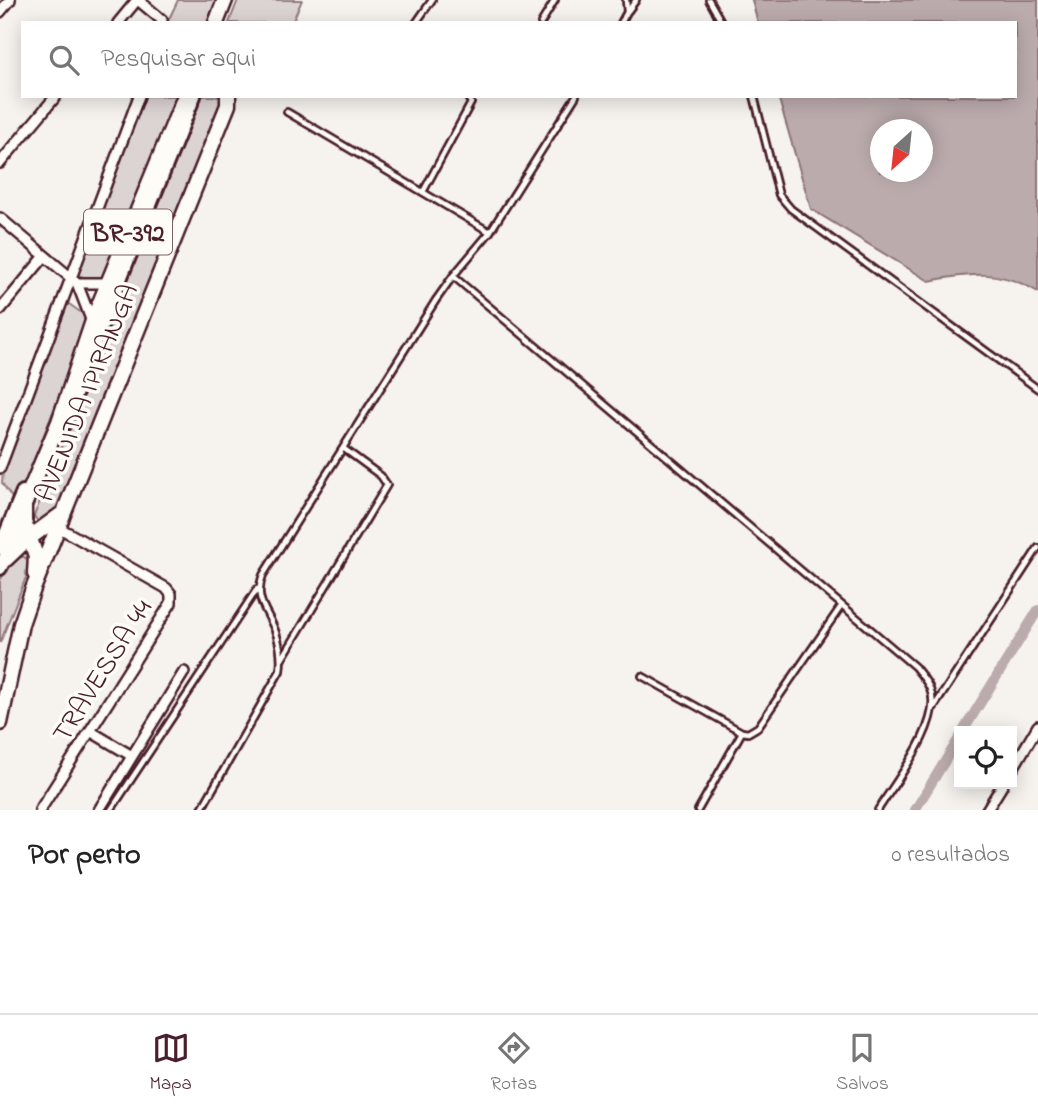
<!DOCTYPE html>
<html lang="pt">
<head>
<meta charset="utf-8">
<style>
  body { margin:0; font-family:"Indie Flower",sans-serif; background:#f2f2f2; color:#222 }
  .controls { position:absolute; right:21px; bottom:21px; display:grid; overflow:hidden; border-radius:0px; box-shadow:0 4px 18px #0003 }
  .controls button { width:63px; height:63px; display:grid; place-items:center; padding:0; border:0; border-bottom:2px solid #e0e0e0; background:#fff; color:#222; font:35px sans-serif }
  .compass { position:absolute; left:870px; top:119px; width:63px; height:63px; border-radius:50%; background:#fff; box-shadow:0 4px 18px #0003; rotate:207deg }
  .list { margin:0; padding:0; list-style:none }
  h2 { display:flex; justify-content:space-between; align-items:center; height:91px; margin:0; padding:0 28px; font-size:30px }
  h2 small { font-size:23px; font-weight:400; color:#767676 }
  .icon { flex:none; width:38px; height:38px; fill:none; stroke:currentColor; stroke-width:2; stroke-linecap:round; stroke-linejoin:round }
  .map { position:relative; flex:none; width:1038px; height:810px; overflow:hidden }
  .search { position:absolute; background:#fff; box-shadow:0 4px 18px #0003; left:21px; right:21px; top:21px; height:77px; display:flex; align-items:center; gap:18px; box-sizing:border-box; padding:0 24px; border-radius:0px; color:#767676; font-size:26px }
  .sheet { height:203px; background:#fff }
  nav { display:flex; justify-content:space-around; align-items:center; box-sizing:border-box; height:98px; border-top:2px solid #e0e0e0; background:#fff; font-size:19px; color:#767676 }
  nav a { display:grid; justify-items:center; gap:4px }
  nav .on { color:#4a1f2b }
  .map>svg:first-child { display:block }
  .green { fill:#dcd4d2; stroke:#937a7e; stroke-width:2 }
  .water { fill:#bbabac; stroke:#8e7378; stroke-width:2; fill-rule:evenodd }
  .lines { fill:none; stroke-linecap:round; stroke-linejoin:round }
  .canal { stroke:#bbabac; stroke-width:10 }
  .service-casing { stroke:#4a1f2b; stroke-width:10 }
  .minor-casing { stroke:#4a1f2b; stroke-width:14 }
  .secondary-casing { stroke:#4a1f2b; stroke-width:18 }
  .primary-casing { stroke:#4a1f2b; stroke-width:19 }
  .service { stroke:#fdfcf7; stroke-width:4.5 }
  .minor { stroke:#fdfcf7; stroke-width:9 }
  .secondary { stroke:#fdfcf7; stroke-width:12 }
  .primary { stroke:#fdfcf7; stroke-width:14 }
  .labels { text-anchor:middle; stroke-width:7; stroke-linejoin:round; paint-order:stroke }
  .shield { fill:#fdfcf7; stroke:#806168; stroke-width:2 }
  .shield-label { font-size:26px; font-weight:bold; fill:#4a1f2b }
  .street-label { font-size:28px; fill:#4a1f2b; stroke:#fdfcf7 }
</style>
</head>
<body>
<div class="map">
<svg width="1038" height="810" viewBox="0 0 1038 810">
  <rect width="100%" height="100%" fill="#f6f3ef"/>
  <filter id="ink" filterUnits="userSpaceOnUse"><feTurbulence type="fractalNoise" baseFrequency=".0143" numOctaves="2"/><feDisplacementMap in="SourceGraphic" scale="14" xChannelSelector="R" yChannelSelector="G"/><feConvolveMatrix kernelMatrix="1 2 1 2 8 2 1 2 1" color-interpolation-filters="sRGB"/></filter>
  <g filter="url(#ink)">
    <!-- green -->
    <path class="green" d="M178 0H218L209 23H167Z
      M238 0H302L292 23H229Z
      M144 96H179L107 276C96 280 89 280 78 275Z
      M201 96H220L221 102 54 515 39 523 34 516Z
      M69 304 86 316 87 326 18 500 12 498 2 483 3 471 64 305Z
      M17 557H24L28 560 30 567 0 643V580Z"/>
    <!-- water -->
    <path class="water" d="M752 0H1038V292C1000 269 970 273 929 281L811 209 778 96H1015V23H758ZM880 130H922V172H880Z"/>
    <g class="lines">
      <!-- canal -->
      <path class="canal" d="M963 731 1038 610
        M915 810 959 738"/>
      <!-- service casing -->
      <g class="service-casing">
        <path id="service" d="M709 0 722 23
          M628 11 636 0
          M416 23 432 0
          M541 23 555 0
          M621 23 627 12 626 0
          M754 96 779 195 791 209 1038 389
          M287 112 490 232
          M423 192 471 103 467 96
          M453 276 490 232 576 96
          M282 659 387 485 381 476 343 448
          M642 676 742 732 748 733 758 727 842 605
          M934 707 1038 548
          M111 810 257 589
          M201 810 280 671C282 658 280 645 276 633 268 610 253 601 263 575L436 300 453 276 915 667C920 674 927 681 930 689 944 721 895 782 878 810
          M698 810 742 732"/>
      </g>
      <!-- minor casing -->
      <g class="minor-casing">
        <path id="minor" d="M138 0 162 20V23
          M0 12 10 0
          M118 23 137 0
          M0 163 56 96
          M0 218 77 283 92 322
          M77 283H108
          M0 310 44 257
          M0 468 139 96
          M90 731 132 756
          M1012 770 1038 726
          M40 810 171 603V594L166 588 58 527
          M99 810 184 672
          M987 810 1003 784"/>
      </g>
      <!-- secondary casing -->
      <g class="secondary-casing">
        <path id="secondary" d="M64 424 103 321 194 96
          M0 548 23 492
          M0 568 25 519"/>
      </g>
      <!-- primary casing -->
      <g class="primary-casing">
        <path id="primary" d="M216 23 225 0
          M6 559 24 542 62 514
          M35 574 36 556 24 522V505L59 422 95 315 185 96
          M0 723 21 624 33 589 228 105V96"/>
      </g>
      <!-- service -->
      <use href="#service" class="service"/>
      <!-- minor -->
      <use href="#minor" class="minor"/>
      <!-- secondary -->
      <use href="#secondary" class="secondary"/>
      <!-- primary -->
      <use href="#primary" class="primary"/>
    </g>
  </g>
  <g class="labels">
    <!-- shield labels -->
    <rect class="shield" x="84" y="209.5" width="88" height="45" rx="5"/>
    <g class="shield-label">
      <text x="128" y="241">BR-392</text>
    </g>
    <!-- street labels -->
    <g class="street-label">
      <text transform="translate(85 392) rotate(-68)" y="10">AVENIDA IPIRANGA</text>
      <text transform="translate(101 670) rotate(-58)" y="10">TRAVESSA 44</text>
    </g>
  </g>
</svg>
<div class="controls">
<button><svg class="icon" aria-label="locate" viewBox="0 0 24 24"><circle cx="12" cy="12" r="6"/><path d="M12 2v4M12 18v4M2 12h4M18 12h4"/></svg></button>
</div>
<svg class="compass" viewBox="-18 -18 36 36"><path d="M0-13l5 13h-10z" fill="#e53935"/><path d="M0 13l5-13h-10z" fill="#767676"/></svg>
<div class="search"><svg class="icon" aria-label="search" viewBox="0 0 24 24"><circle cx="10" cy="10" r="6"/><path d="M15 15l6 6"/></svg>Pesquisar aqui</div>
</div>
<section class="sheet">
<h2>Por perto<small>0 resultados</small></h2>
<ul class="list">
</ul>
</section>
<nav>
<a class="on"><svg class="icon" aria-label="map" viewBox="0 0 24 24"><path d="M3 6l6-2 6 2 6-2v14l-6 2-6-2-6 2zM9 4v14M15 6v14"/></svg>Mapa</a>
<a><svg class="icon" aria-label="directions" viewBox="0 0 24 24"><path d="M12 3l9 9-9 9-9-9zM9 14v-3h6M13 9l2 2-2 2"/></svg>Rotas</a>
<a><svg class="icon" aria-label="saved" viewBox="0 0 24 24"><path d="M7 4h10v16l-5-4-5 4z"/></svg>Salvos</a>
</nav>
</body>
</html>
